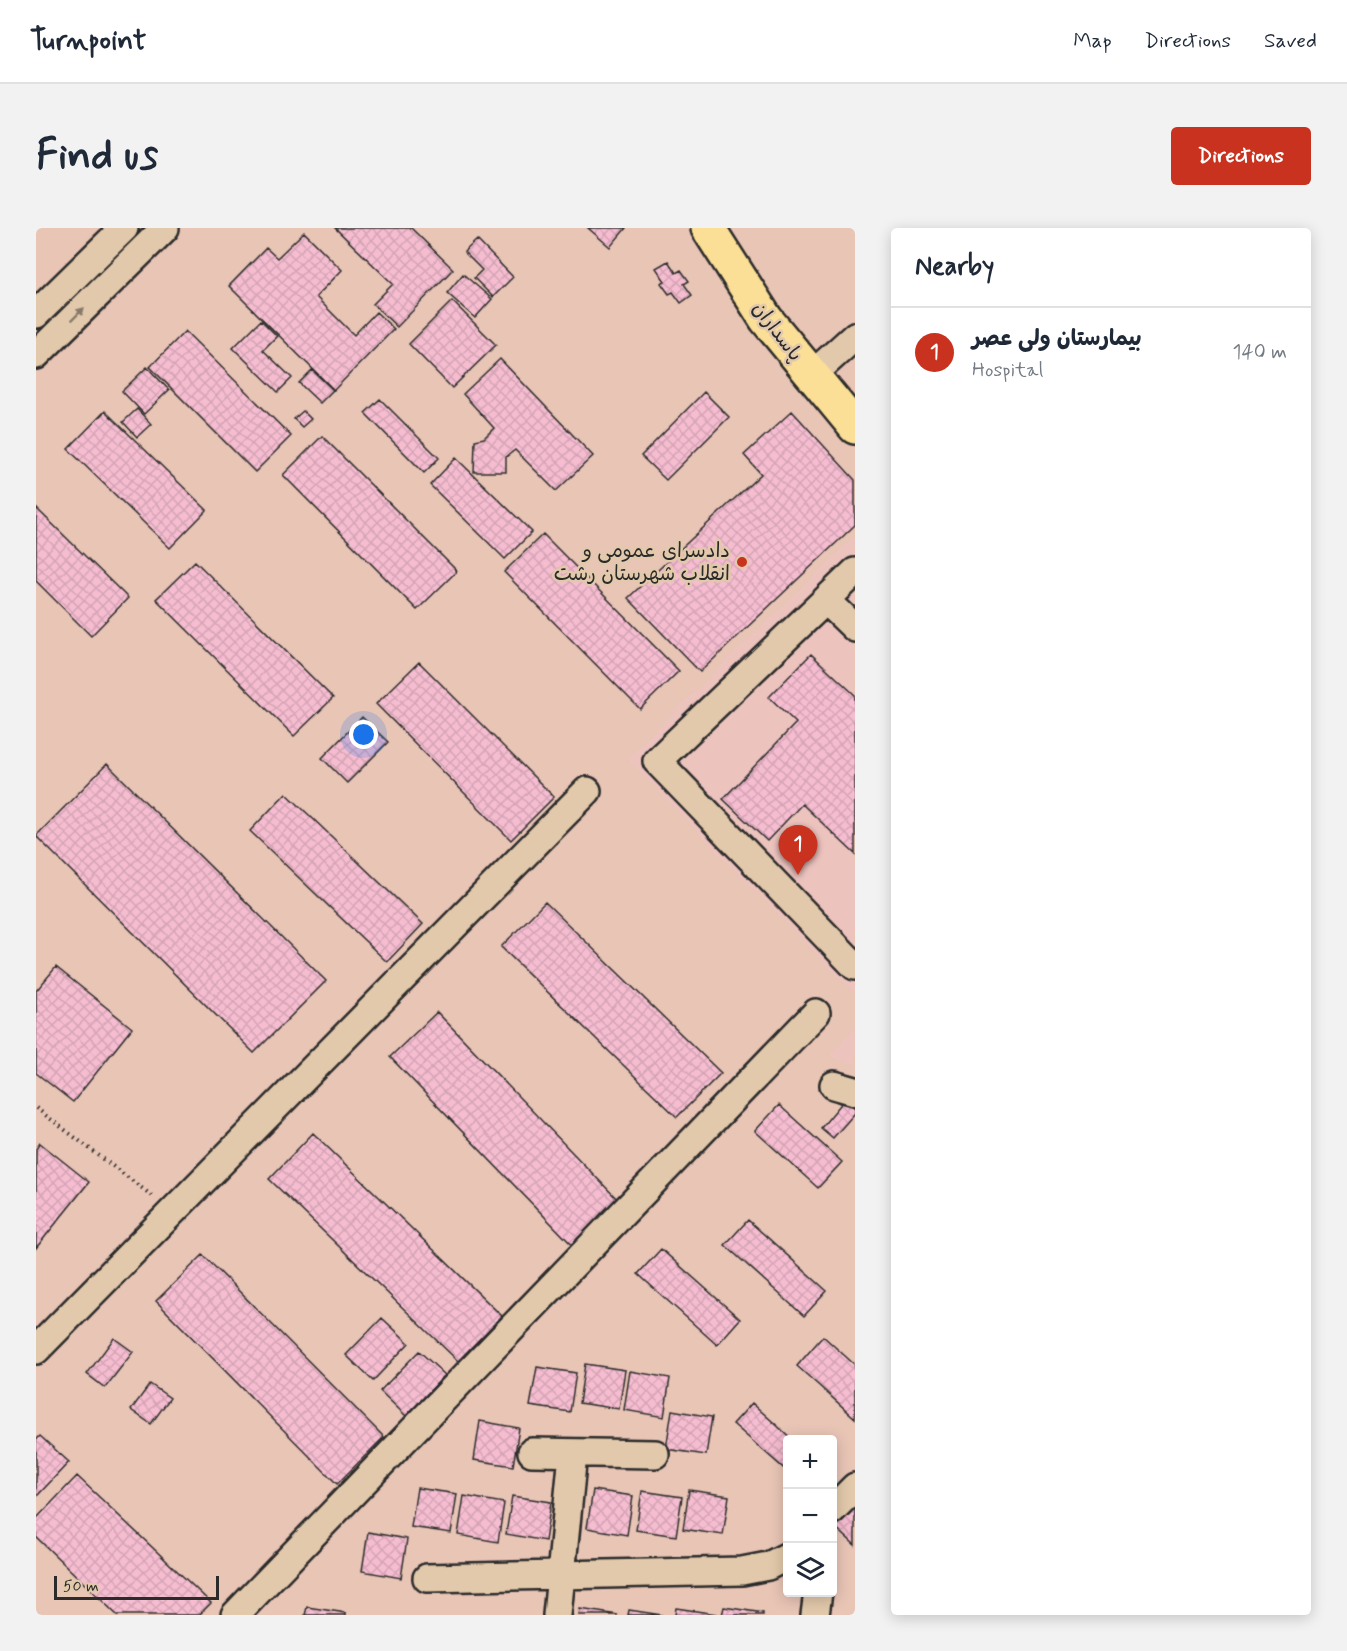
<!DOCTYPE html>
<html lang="en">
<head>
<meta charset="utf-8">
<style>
  body { margin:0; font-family:Mynerve,"Playpen Sans Arabic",sans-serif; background:#f2f2f3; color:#1f2937 }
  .controls { position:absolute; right:18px; bottom:18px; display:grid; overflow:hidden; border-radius:6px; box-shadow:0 3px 15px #0003 }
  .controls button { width:54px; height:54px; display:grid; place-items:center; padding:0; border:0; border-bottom:2px solid #e0e1e3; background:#fff; color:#1f2937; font:30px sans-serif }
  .scale { position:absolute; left:18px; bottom:15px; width:165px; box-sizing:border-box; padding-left:6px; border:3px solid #2b2b2b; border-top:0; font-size:16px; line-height:21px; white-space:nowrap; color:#2b2b2b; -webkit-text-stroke:4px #e3c9ab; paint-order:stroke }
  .you { position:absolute; left:328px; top:507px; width:21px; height:21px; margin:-15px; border:4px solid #fff; border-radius:50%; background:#1a73e8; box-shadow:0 0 0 9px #1a73e833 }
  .badge { display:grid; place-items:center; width:39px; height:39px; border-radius:50%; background:#c8321e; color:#fff; font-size:20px; font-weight:700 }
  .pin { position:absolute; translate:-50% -50px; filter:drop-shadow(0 2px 3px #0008) }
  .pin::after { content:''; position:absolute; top:32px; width:21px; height:18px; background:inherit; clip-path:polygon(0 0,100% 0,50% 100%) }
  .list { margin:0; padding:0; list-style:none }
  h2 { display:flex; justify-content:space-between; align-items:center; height:78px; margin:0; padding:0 24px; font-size:26px }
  h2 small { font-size:20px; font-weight:400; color:#747a83 }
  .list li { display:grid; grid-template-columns:39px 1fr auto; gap:18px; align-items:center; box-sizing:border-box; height:90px; padding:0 24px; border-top:2px solid #e0e1e3 }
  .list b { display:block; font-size:22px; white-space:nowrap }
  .list p { margin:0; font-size:20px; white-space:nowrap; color:#747a83 }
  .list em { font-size:20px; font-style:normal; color:#747a83 }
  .icon { flex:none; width:33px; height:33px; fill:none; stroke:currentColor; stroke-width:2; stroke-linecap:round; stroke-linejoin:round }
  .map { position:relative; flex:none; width:819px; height:1387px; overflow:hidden; border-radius:6px }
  header { display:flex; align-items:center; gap:36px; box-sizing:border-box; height:84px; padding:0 30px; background:#fff; border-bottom:2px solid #e0e1e3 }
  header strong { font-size:28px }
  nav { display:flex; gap:33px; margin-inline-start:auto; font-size:21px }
  .intro { display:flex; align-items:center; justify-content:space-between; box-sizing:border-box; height:144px; padding:0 36px }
  h1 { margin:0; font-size:42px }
  .button { padding:15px 27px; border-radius:6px; background:#c8321e; color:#fff; font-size:21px; font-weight:700 }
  main { display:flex; gap:36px; padding:0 36px }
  aside { flex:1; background:#fff; border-radius:6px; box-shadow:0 3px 15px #0003 }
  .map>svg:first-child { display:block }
  .built { fill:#edc3be }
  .building { fill:url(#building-cross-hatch); stroke:#2b2b2b; stroke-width:1.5 }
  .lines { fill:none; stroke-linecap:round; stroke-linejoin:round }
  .minor-casing { stroke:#2b2b2b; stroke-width:32 }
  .major-casing { stroke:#2b2b2b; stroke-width:38 }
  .path { stroke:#2b2b2b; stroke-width:4; stroke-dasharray:1.5 4.5; stroke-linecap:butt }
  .minor { stroke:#e3c9ab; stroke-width:27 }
  .major { stroke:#fbdf96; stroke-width:33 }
  .oneway { fill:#877a6b }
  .poi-dot { fill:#c8321e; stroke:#e3c9ab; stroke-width:2 }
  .labels { text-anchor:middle; stroke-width:5; stroke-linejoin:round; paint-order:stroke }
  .street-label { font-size:20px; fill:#2b2b2b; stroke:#e3c9ab }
  .poi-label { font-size:20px; fill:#2b2b2b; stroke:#e3c9ab; text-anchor:end }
</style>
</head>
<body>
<header>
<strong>Turnpoint</strong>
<nav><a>Map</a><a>Directions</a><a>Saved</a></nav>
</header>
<div class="intro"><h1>Find us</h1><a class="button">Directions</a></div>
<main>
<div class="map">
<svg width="819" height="1387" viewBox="0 0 819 1387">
  <defs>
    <pattern id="building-cross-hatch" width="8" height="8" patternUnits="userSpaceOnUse" patternTransform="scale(1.5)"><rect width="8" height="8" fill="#f6bdd1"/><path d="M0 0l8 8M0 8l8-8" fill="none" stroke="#d3a3b4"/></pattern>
  </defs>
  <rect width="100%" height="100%" fill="#e9c5b6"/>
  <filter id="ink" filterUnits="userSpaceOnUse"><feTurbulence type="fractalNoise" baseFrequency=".0167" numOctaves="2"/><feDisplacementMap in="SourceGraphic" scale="12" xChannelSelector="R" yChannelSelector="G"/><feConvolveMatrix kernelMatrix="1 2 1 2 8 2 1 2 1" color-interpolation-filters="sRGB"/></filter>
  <g filter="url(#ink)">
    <!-- built -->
    <path class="built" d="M819 308V765L591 530Z
      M819 800V837L793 828Z"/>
    <!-- building -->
    <path class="building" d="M299 0H375L417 41 361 99 337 76 357 56Z
      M552 0H590L574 19Z
      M268 4 306 42 280 69 318 107 340 84 358 101 298 162 193 58 230 20 241 30Z
      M441 12 477 49 457 69 438 50 446 42 428 24Z
      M632 33 640 45 645 42 653 53 648 56 656 67 645 75 637 64 633 66 625 55 629 53 620 40Z
      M427 46 456 71 439 90 411 65Z
      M416 73 460 117 416 160 373 116Z
      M225 92 241 108 227 122 256 150 242 164 197 120Z
      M149 103 255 208 219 244 114 139Z
      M464 131 557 228 520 263 479 222 470 229V244H438L439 212 448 210 458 200 427 166Z
      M111 139 133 162 108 186 86 163Z
      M276 142 297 162 284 175 263 155Z
      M668 164 693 189 630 252 605 228Z
      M344 171 403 230 388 245 329 185Z
      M101 181 115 196 101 209 87 194Z
      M69 183 171 282 134 320 32 221Z
      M267 183 275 191 266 199 258 191Z
      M756 183 819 252V297L664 444 592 370 725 246 708 227Z
      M286 208 421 343 381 382 247 247Z
      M420 230 496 304 469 331 394 257Z
      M0 280 92 370 55 408 0 353Z
      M507 306 643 443 604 481 468 344Z
      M159 333 297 470 258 508 120 371Z
      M775 426 819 467V626L766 576 731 613 687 571 760 495 733 469Z
      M383 434 518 569 475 612 340 476Z
      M326 489 352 514 311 555 286 530Z
      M71 536 290 753 218 825 0 608Z
      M250 565 387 696 351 734 214 603Z
      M509 674 685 845 641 889 465 719Z
      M20 739 96 800 37 874 0 845V763Z
      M401 784 583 973 537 1018 354 829Z
      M809 871 819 880V885L797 910 785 900Z
      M743 877 806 934 782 960 719 903Z
      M277 905 466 1088 422 1133 233 951Z
      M4 915 53 954 0 1020V921Z
      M712 992 791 1063 768 1088 689 1017Z
      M625 1021 704 1091 681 1117 602 1046Z
      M167 1027 348 1209 301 1256 120 1073Z
      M346 1090 373 1115 337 1153 310 1127Z
      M787 1108 819 1137V1190L761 1138Z
      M78 1110 97 1124 69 1160 51 1146Z
      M383 1123 409 1147 370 1188 344 1163Z
      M549 1136 589 1142 583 1181 543 1175Z
      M501 1139 540 1145 534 1184 494 1178Z
      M594 1143 634 1150 628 1189 588 1182Z
      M114 1156 134 1170 115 1196 95 1182Z
      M716 1175 757 1212H752V1244L697 1196Z
      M636 1182 676 1189 670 1227 630 1221Z
      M444 1193 483 1200 477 1238 438 1232Z
      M4 1208 33 1234 0 1269V1212Z
      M41 1248 175 1375 163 1387H81L0 1309V1291Z
      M381 1260 421 1266 415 1305 375 1299Z
      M557 1262 597 1268 591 1307 551 1300Z
      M653 1262 693 1268 687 1307 647 1301Z
      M606 1263 646 1269 640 1308 600 1302Z
      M819 1266V1317L796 1296V1290Z
      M428 1268 468 1275 462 1314 422 1307Z
      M476 1268 515 1274 509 1313 470 1306Z
      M332 1304 371 1311 365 1350 326 1343Z
      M271 1379 310 1385V1387H269Z
      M688 1379 727 1385V1387H686Z
      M640 1380 680 1386V1387H639Z
      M544 1381 582 1387H543Z
      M593 1382 626 1387H592Z"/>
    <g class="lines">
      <!-- minor casing -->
      <g class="minor-casing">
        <path id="minor" d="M0 86 88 0
          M0 127 129 0
          M776 147 819 108
          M819 344 621 533 819 738
          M790 372 819 400
          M798 857 819 863
          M0 1122 551 563
          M496 1224 619 1226
          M796 1282 819 1259
          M391 1350 706 1343 732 1338 752 1328
          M199 1387 780 785
          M521 1387 537 1226
          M779 1387 782 1364"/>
      </g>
      <!-- major casing -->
      <g class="major-casing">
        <path id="major" d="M672 0 730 91 819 199"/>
      </g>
      <!-- path -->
      <path class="path" d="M0 880 119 970"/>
      <!-- minor -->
      <use href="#minor" class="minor"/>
      <!-- major -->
      <use href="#major" class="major"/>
    </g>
    <!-- one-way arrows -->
    <defs><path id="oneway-solid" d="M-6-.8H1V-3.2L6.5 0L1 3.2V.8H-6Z" transform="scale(1.5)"/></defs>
    <use class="oneway" href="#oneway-solid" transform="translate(42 86) rotate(-45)"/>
  </g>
  <!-- markers -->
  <circle class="poi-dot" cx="706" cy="334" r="6"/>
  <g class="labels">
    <!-- street labels -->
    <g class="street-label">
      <text transform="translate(742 103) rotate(53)" y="7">پاسداران</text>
    </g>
    <!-- poi labels -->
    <g class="poi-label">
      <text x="694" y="329">دادسرای عمومی و<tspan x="694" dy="23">انقلاب شهرستان رشت</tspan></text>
    </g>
  </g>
</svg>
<div class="controls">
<button>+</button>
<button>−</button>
<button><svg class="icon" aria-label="layers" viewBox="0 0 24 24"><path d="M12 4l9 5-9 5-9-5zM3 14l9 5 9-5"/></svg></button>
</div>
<div class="scale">50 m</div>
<div class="you"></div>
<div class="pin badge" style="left:762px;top:647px">1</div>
</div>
<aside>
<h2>Nearby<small></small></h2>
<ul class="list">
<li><span class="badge">1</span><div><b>بیمارستان ولی عصر</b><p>Hospital</p></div><em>140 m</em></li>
</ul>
</aside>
</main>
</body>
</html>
